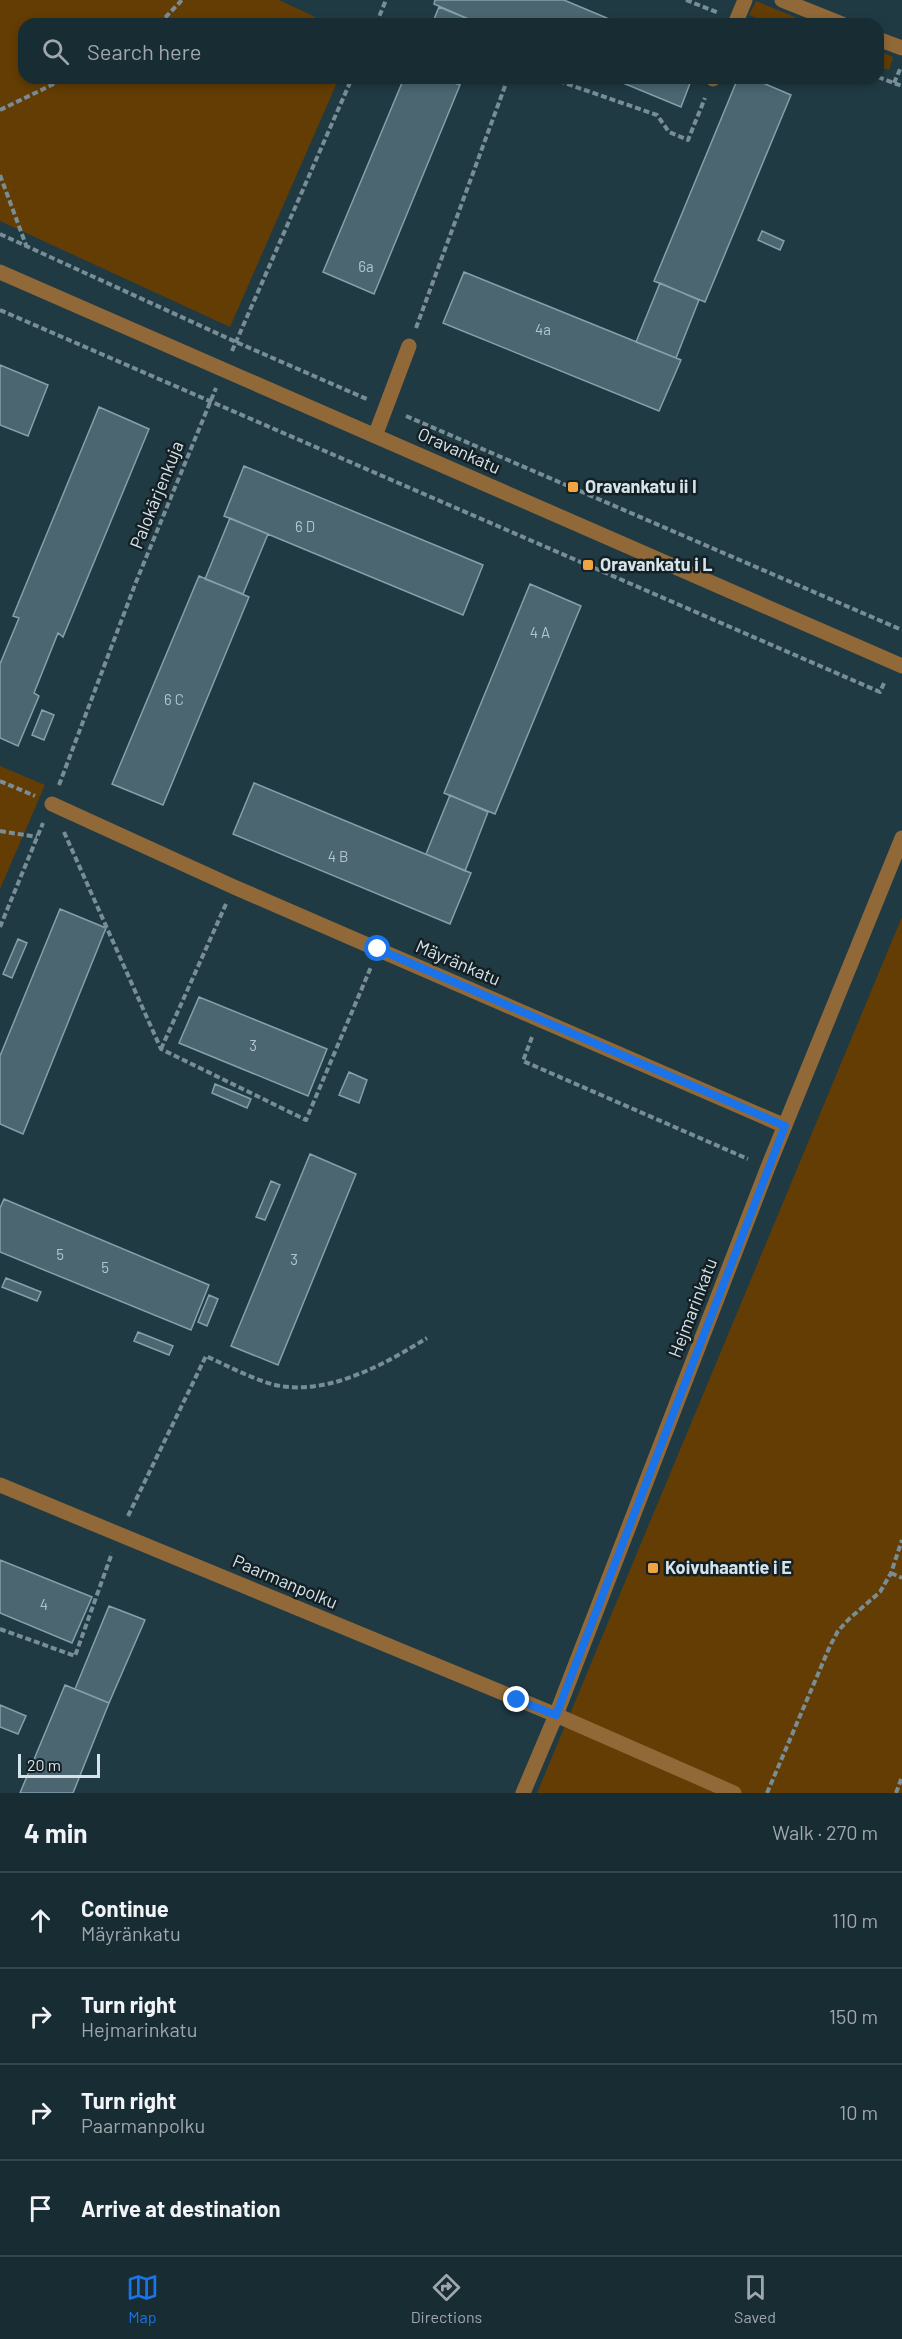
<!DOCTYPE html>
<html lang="en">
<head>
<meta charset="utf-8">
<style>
  body { margin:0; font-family:Barlow,sans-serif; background:#25383f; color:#f1f3f6 }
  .scale { position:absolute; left:18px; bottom:15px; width:82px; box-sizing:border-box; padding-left:6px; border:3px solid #d5e4eb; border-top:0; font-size:16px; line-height:21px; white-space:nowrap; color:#d5e4eb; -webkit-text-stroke:4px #142024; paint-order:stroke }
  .stop { position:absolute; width:18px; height:18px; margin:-14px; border:4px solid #1a73e8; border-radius:50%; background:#fff }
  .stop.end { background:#1a73e8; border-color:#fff; box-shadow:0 2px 6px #0008 }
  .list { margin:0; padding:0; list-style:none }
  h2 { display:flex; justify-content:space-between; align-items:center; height:78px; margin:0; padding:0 24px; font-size:26px }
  h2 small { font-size:20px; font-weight:400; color:#9fa7ac }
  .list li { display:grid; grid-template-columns:39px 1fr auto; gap:18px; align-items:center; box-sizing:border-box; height:96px; padding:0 24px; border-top:2px solid #36484e }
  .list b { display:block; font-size:22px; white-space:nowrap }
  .list p { margin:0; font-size:20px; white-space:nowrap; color:#9fa7ac }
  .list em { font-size:20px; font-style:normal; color:#9fa7ac }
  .icon { flex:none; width:33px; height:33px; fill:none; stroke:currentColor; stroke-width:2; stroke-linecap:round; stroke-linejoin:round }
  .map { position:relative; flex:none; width:902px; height:1793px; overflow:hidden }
  .search { position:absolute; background:#182c33; box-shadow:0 3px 9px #0003; left:18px; right:18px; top:18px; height:66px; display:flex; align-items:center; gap:15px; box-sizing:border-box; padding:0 21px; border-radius:18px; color:#9fa7ac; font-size:22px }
  .sheet { height:462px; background:#182c33 }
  nav { display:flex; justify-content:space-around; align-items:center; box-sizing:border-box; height:84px; border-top:2px solid #36484e; background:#182c33; font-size:16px; color:#9fa7ac }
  nav a { display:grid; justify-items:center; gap:3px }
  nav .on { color:#1a73e8 }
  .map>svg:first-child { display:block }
  .green { fill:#633d03 }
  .building { fill:#4b6671; stroke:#83a0ac; stroke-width:1.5 }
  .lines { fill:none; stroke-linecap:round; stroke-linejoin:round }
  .path { stroke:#788d96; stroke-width:4; stroke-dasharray:6 3; stroke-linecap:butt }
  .minor { stroke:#916938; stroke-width:15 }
  .route { stroke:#1a73e8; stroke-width:8 }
  .poi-dot { fill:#f1a540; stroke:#142024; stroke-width:2 }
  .labels { text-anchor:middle; stroke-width:5; stroke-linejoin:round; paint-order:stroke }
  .number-label { font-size:15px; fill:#b2c4cc }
  .street-label { font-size:18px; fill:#d5e4eb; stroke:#142024 }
  .poi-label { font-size:18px; font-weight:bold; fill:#d5e4eb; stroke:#142024; text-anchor:start }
</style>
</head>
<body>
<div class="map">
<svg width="902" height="1793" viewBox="0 0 902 1793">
  <rect width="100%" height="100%" fill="#203a44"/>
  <!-- green -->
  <path class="green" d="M0 0H279L330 24H24V78H339L230 327 0 221Z
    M756 1 812 24H772L749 15Z
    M878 51 893 57 889 70 878 66Z
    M0 766 45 785 0 889Z
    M902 917V1793H537Z"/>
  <!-- building -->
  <path class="building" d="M435 0H564L621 24H480L434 4Z
    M439 7 478 23V24H432Z
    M404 78H442L460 85 374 294 323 272Z
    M611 78H692L681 107Z
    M738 78H751L791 95 705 302 654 281Z
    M762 231 784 241 780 250 758 240Z
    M464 272 681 360 659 411 443 323Z
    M660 283 699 300 676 358 636 342Z
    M0 365 48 385 28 436 0 425Z
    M99 407 149 429 63 637 58 633 34 693 39 696 18 746 0 738V664L19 618 13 616Z
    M244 466 483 565 463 615 224 516Z
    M230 518 268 534 243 594 205 579Z
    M199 576 249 597 163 805 112 784Z
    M530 584 581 606 495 814 444 793Z
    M42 710 54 715 44 740 32 735Z
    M254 783 471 873 450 924 233 834Z
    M450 795 488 812 465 871 426 854Z
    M60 909 106 928 23 1134 0 1124V1056Z
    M18 939 27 943 12 978 3 974Z
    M199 997 327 1049 308 1096 179 1043Z
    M349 1072 367 1080 359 1103 339 1095Z
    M215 1084 251 1099 247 1108 212 1093Z
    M310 1154 356 1174 278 1365 231 1346Z
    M271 1181 280 1185 265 1220 256 1217Z
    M4 1199 209 1285 191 1330 0 1252V1208Z
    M6 1278 41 1292 37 1301 2 1287Z
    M209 1295 218 1299 207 1326 198 1322Z
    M138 1332 173 1346 169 1355 134 1341Z
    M0 1560 92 1597 72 1643 0 1613Z
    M109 1606 145 1620 109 1703 75 1689Z
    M65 1685 109 1703 73 1793H20Z
    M0 1705 26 1716 18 1734 0 1727Z"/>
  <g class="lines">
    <!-- path -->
    <path class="path" d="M686 0 719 13
      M159 24 182 0
      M376 24 386 0
      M878 77 902 86
      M550 78 657 115 669 132 688 140 705 98
      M894 83 901 67
      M0 110 66 78
      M0 175 26 245
      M0 234 236 342 369 400
      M0 310 880 692 885 681
      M416 328 508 78
      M232 351 352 78
      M406 416 902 630
      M0 781 35 796
      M59 785 136 582 216 388
      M0 831 37 837
      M64 832 161 1049 306 1120 371 967
      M0 927 43 823
      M532 1037 523 1061 748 1159
      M161 1049 226 904
      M128 1516 206 1356C225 1365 245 1375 265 1382 319 1401 382 1366 427 1338
      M891 1573 902 1578
      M0 1629 75 1656 112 1553
      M767 1793 830 1646 838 1631 849 1619 880 1592 891 1573 902 1540
      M896 1793 902 1777"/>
    <!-- minor -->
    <path class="minor" d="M782 0 842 24
      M735 24 745 0
      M878 39 902 48
      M713 79V78
      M0 272 902 666
      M375 436 409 346
      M52 804 234 887 785 1126
      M0 1485 556 1715 734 1793
      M523 1793 556 1715 768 1167 902 838"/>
  </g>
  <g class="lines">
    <!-- route -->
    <path class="route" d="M378 949 785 1126 556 1715 517 1700"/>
  </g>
  <!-- markers -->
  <g class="poi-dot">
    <rect x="567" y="481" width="12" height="12" rx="3"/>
    <rect x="582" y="559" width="12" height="12" rx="3"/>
    <rect x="647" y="1562" width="12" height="12" rx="3"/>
  </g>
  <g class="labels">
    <!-- number labels -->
    <g class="number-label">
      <text x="366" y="272">6a</text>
      <text x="543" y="335">4a</text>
      <text x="305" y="532">6 D</text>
      <text x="540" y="638">4 A</text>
      <text x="174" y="705">6 C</text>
      <text x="338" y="862">4 B</text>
      <text x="253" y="1051">3</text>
      <text x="60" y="1260">5</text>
      <text x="294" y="1265">3</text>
      <text x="105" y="1273">5</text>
      <text x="44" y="1610">4</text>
    </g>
    <!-- street labels -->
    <g class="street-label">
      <text transform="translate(459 451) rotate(24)" y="6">Oravankatu</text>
      <text transform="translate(157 495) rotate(-68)" y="6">Palokärjenkuja</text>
      <text transform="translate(458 963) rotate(23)" y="6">Mäyränkatu</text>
      <text transform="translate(693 1308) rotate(-69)" y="6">Hejmarinkatu</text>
      <text transform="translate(285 1582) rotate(23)" y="6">Paarmanpolku</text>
    </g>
    <!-- poi labels -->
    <g class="poi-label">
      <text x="585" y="493">Oravankatu ii I</text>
      <text x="600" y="571">Oravankatu i L</text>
      <text x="665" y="1574">Koivuhaantie i E</text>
    </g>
  </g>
</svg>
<div class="scale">20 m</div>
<div class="stop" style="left:378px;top:949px"></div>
<div class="stop end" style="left:517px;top:1700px"></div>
<div class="search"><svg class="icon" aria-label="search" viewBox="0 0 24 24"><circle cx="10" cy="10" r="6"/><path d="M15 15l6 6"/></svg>Search here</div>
</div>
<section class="sheet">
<h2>4 min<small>Walk · 270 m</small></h2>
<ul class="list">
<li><svg class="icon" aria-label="ahead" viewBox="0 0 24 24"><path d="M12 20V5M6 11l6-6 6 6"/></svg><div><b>Continue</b><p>Mäyränkatu</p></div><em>110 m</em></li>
<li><svg class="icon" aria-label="right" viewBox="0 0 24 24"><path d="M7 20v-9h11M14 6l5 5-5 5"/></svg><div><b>Turn right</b><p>Hejmarinkatu</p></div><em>150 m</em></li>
<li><svg class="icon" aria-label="right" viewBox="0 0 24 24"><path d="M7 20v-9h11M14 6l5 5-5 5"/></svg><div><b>Turn right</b><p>Paarmanpolku</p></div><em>10 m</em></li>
<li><svg class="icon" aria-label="arrive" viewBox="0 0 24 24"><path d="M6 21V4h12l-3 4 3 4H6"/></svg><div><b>Arrive at destination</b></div></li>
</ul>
</section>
<nav>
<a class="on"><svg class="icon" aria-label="map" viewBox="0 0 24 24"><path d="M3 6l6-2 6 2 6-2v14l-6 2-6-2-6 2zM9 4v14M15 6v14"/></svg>Map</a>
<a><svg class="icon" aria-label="directions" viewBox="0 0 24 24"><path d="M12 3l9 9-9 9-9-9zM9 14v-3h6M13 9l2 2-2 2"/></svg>Directions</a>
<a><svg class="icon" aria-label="saved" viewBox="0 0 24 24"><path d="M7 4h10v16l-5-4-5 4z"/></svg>Saved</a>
</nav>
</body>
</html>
